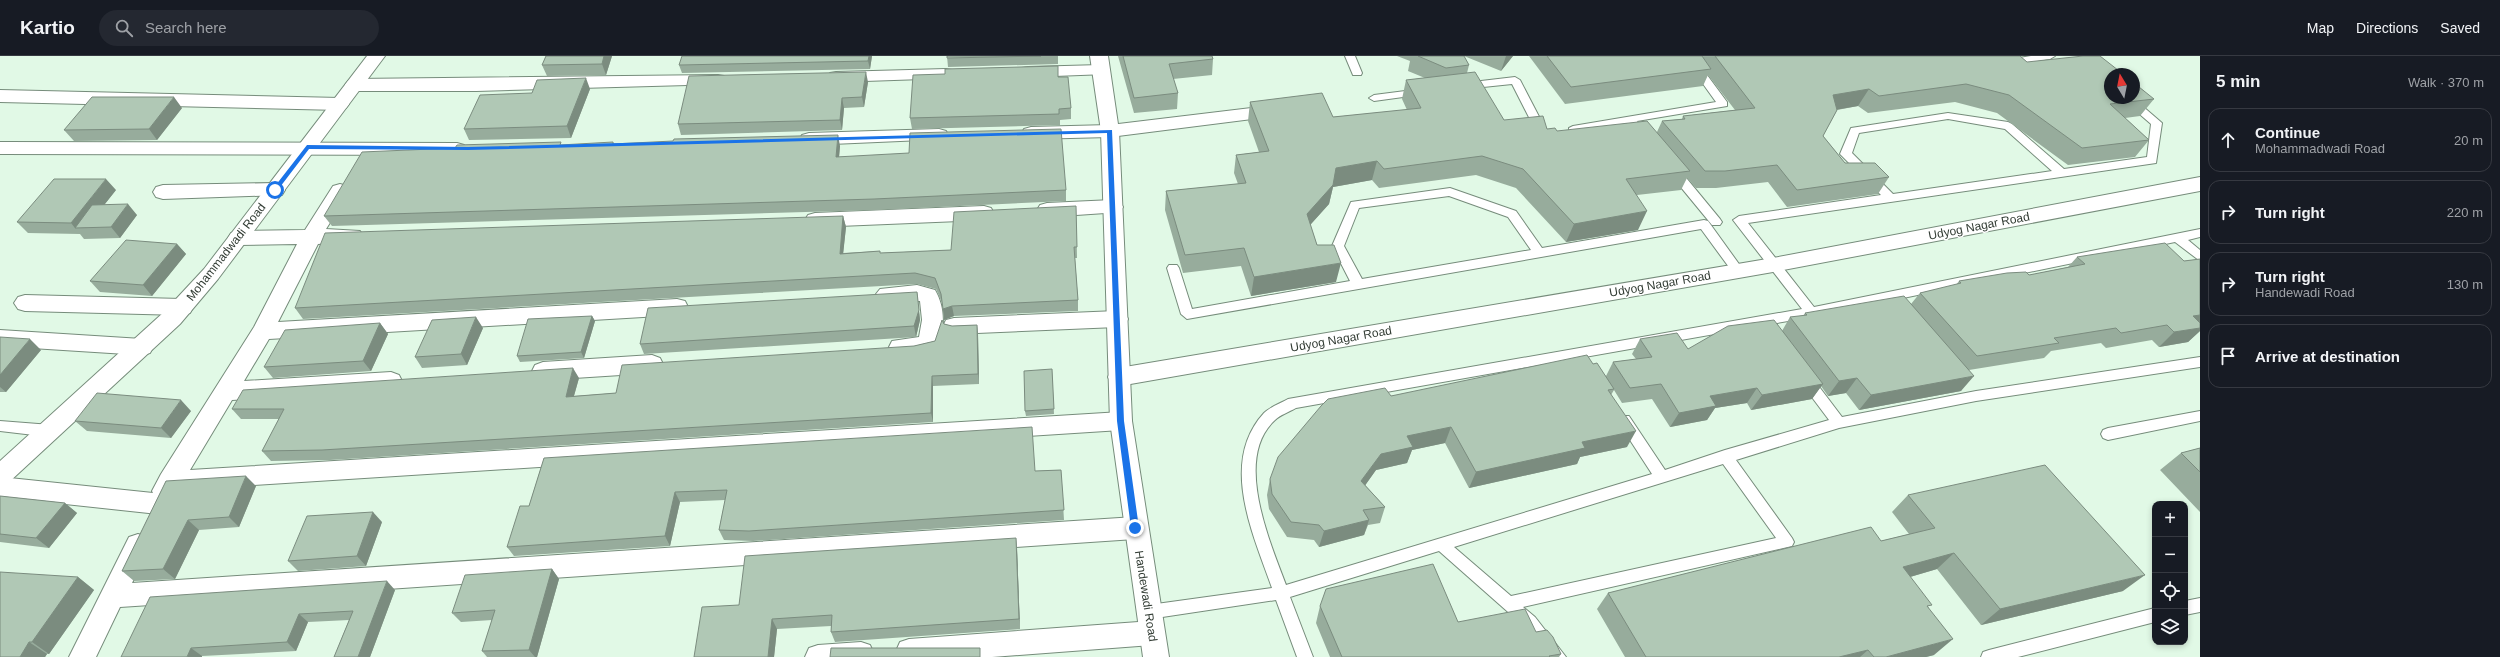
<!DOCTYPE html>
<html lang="en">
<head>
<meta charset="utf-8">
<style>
  body { margin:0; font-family:Helvetica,sans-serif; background:#242831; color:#f1f3f6 }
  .controls { position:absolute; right:12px; bottom:12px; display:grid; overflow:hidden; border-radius:8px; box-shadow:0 2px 6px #0003 }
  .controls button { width:36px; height:36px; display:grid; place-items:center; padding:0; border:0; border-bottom:1px solid #363941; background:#171b24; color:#f1f3f6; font:20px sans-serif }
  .compass { position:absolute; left:2104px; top:12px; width:36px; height:36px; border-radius:50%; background:#171b24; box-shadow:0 2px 6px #0003; rotate:350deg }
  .stop { position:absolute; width:12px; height:12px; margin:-9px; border:3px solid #1a73e8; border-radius:50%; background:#fff }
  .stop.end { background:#1a73e8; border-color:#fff; box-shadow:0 1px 4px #0008 }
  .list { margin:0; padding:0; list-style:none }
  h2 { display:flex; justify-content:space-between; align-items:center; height:52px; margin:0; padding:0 16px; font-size:17px }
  h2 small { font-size:13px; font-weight:400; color:#9ea1a6 }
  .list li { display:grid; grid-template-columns:26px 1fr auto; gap:12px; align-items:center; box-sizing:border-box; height:64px; margin:0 8px 8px; padding:0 8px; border:1px solid #363941; border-radius:12px }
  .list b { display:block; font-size:15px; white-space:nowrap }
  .list p { margin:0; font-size:13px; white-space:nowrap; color:#9ea1a6 }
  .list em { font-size:13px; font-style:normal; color:#9ea1a6 }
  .icon { flex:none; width:22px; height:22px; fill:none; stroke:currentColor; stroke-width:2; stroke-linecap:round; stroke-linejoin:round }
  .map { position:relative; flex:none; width:2200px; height:601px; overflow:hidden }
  header { display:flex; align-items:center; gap:24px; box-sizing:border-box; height:56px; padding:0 20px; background:#171b24; border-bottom:1px solid #363941 }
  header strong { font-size:19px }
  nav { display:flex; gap:22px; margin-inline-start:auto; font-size:14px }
  .search { width:280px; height:36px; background:#242831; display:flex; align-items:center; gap:10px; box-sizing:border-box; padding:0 14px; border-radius:22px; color:#9ea1a6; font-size:15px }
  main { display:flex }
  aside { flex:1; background:#171b24 }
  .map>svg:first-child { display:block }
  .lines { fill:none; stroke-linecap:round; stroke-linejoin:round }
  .lane-casing { stroke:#768c7b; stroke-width:2 }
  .street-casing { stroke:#768c7b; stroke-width:2 }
  .secondary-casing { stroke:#768c7b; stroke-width:2 }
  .lane { fill:#fff; fill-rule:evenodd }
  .street { fill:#fff; fill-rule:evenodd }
  .secondary { fill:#fff; fill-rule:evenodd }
  .wall { fill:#97ac9c }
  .shaded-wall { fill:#7b8c7f }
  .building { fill:#b0c8b5; stroke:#7b8c7f }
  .route { fill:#1a73e8 }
  .labels { text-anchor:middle; stroke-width:3; stroke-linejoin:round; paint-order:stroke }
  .street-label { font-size:12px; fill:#323c34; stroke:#fff }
</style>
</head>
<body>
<header>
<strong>Kartio</strong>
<div class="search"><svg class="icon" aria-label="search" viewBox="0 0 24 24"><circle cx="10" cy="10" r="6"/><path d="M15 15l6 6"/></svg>Search here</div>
<nav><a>Map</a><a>Directions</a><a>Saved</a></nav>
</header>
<main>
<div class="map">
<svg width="2200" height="601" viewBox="0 0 2200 601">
  <rect width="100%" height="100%" fill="#e1f9e6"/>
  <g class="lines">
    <!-- lane casing -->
    <g class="lane-casing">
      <path id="lane" d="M1345 0H1355L1362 17 1361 19H1353Z
        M1683 0H1693L1727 46V50L1637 65 1640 70 1635 74 1631 72 1627 67 1573 78 1569 76V72L1573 70 1716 46Z
        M2031 0H2055L2050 3 2007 10 2002 7 2007 4Z
        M1515 21 1520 24 1547 76 1546 79H1538L1512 28 1464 33 1459 30 1464 27Z
        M1421 33 1425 34V38L1374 45 1369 42 1374 39Z
        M2121 42H2133L2162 67 2156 107 1748 167 1814 251 2200 173V181L2188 184 2200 194V205L2175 186 1811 261 1296 352C1289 356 1280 359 1275 364 1233 402 1270 486 1286 529L1652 418 1617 364 1619 360H1629L1665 414 1725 394 1829 364 1799 324 1801 320H1811L1842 361 1976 335 2200 301V311L1976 345 1839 372 1736 404 1792 482 1794 486 1792 490 1523 551 1535 561 1566 601H1548L1525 571 1439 495 1290 541 1313 601H1297L1276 544 1149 563 1144 561 1141 556 1144 551 1149 549 1272 532C1253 478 1219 406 1264 357 1270 351 1281 347 1288 343L1802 253 1733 164 1739 160 1881 139 1840 98 1851 72 1948 57 2008 66 2012 68 2064 113 2147 101 2151 68ZM1948 63 2005 73 2052 115 1893 138 1852 97 1859 77ZM1723 408 1776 482 1511 540 1454 491Z
        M1674 111 1678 112 1720 163 1722 166 1720 169H1712L1670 118 1668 115Z
        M1450 132 1516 155 1542 192 1704 164 1708 165 1744 215 1742 218H1734L1701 173 1187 263 1181 258 1167 212 1169 209H1177L1179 212 1192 253 1350 225 1332 190 1351 146ZM1449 140 1508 161 1531 194 1362 223 1344 190 1359 152Z
        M2200 355V365L2108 384 2103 382 2101 378 2103 374 2108 372Z
        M0 365 51 369 56 371 58 375 56 379 51 381 0 375Z
        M2200 542V556L2185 559V545Z
        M2155 552V566L2018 601H1981L1983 596 1989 594Z"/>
    </g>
    <!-- street casing -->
    <g class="street-casing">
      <path id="street" d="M1101 9 1107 10 1110 14 1107 18 1028 21 1022 20 1019 16 1022 12 1028 11Z
        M946 13 952 14 955 18 952 22 836 26 830 25 827 21 830 17 836 16Z
        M718 19 724 20 727 24 724 28 476 35H354L348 33 345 29 348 25 354 23Z
        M0 34 340 42 346 44 349 48 346 52 340 54 0 46Z
        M1277 49 1283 51 1286 55 1283 59 1110 81 1031 83 1024 81 1022 77 1024 73 1031 71 1110 69Z
        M939 73 946 75 948 79 946 83 809 89 802 87 800 83 802 79 809 77Z
        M0 86 457 87 464 89 466 93 464 97 457 99 0 98Z
        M2200 121V135L1773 216 1119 330 1111 327 1108 321 1111 315 1119 312 1773 202Z
        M275 127 282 129 285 134 282 139 163 143 156 141 153 136 156 131 163 129Z
        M340 128 347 130 350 135 326 173 360 175 363 180 360 185 318 188 278 266 677 243 685 245 688 251 685 257 677 259 269 283 244 325 391 316 399 319 402 325 399 331 391 334 232 344 190 414 1121 356 1129 358 1132 365 1129 372 1121 374 177 434 173 442 168 444 170 448 167 455 158 458 0 441V421L153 437 152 435 161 418 254 271 297 188 238 189 231 187 228 182 231 177 238 175 305 174 333 130Z
        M1113 144 1120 146 1123 151 1120 156 1047 161 1040 159 1037 154 1040 149 1047 147Z
        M984 150 991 152 994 157 991 162 984 164 815 171 808 169 805 164 808 159 815 157Z
        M917 229 935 234C946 253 945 275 935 294L900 299 892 297 889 291 892 285 919 281 922 264 920 245 887 246 880 243 876 238 880 233Z
        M25 239 182 243 190 245 193 251 190 257 182 259 25 255 18 253 14 247 18 241Z
        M1117 255 1125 257 1128 263 1125 269 1117 271 954 278 946 276 943 270 946 264 954 262Z
        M0 274 142 283 150 285 153 291 150 297 142 299 0 290Z
        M652 299 660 302 663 308 660 314 652 317 543 324 535 321 532 315 535 309 543 306Z
        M1135 461 1144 465 1147 472 1144 479 1135 483 120 551 96 601H69L129 481 138 478 147 481 150 489 132 527Z
        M1152 565 1161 569 1165 577 1161 585 1152 589 992 601H898L896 595 900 586 909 583Z
        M861 586 870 589 874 598 873 601H805L809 592 818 589Z"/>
    </g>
    <!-- secondary casing -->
    <g class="secondary-casing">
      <path id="secondary" d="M367 0H385L218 223 180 268 8 427 0 430V405L164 256 204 213Z
        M1090 0H1108L1119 75 1132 365 1169 601H1143L1110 365 1101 75Z"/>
    </g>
    <!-- lane -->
    <use href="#lane" class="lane"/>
    <!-- street -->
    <use href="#street" class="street"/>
    <!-- secondary -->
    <use href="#secondary" class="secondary"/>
  </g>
  <!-- wall -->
  <path class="wall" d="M546 0H612L606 19 547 20 542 9Z
    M872 0 870 13 682 17 679 9Z
    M947 0H1058V8L948 11Z
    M1118 0H1212L1213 3 1212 19 1173 23 1178 37 1177 53 1134 57Z
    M1397 0H1464L1469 9 1467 17 1504 64 1547 73 1557 75 1657 76 1662 65 1682 63 1683 60 1735 54 1708 19 1703 30 1565 48 1529 0H2020L2027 6 2154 43 2140 60 2125 62 2149 84 2135 101 2068 109 1997 57 1955 46 1868 57 1858 50 1837 54 1823 80 1845 107 1889 121 1878 138 1787 151 1768 126 1716 132H1696L1687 122 1681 134 1637 139 1638 174 1566 186 1516 132 1476 119 1379 132 1372 124 1333 131 1329 148 1310 169 1317 189 1336 226 1251 240 1241 210 1183 217 1165 154 1166 135 1238 128 1234 117 1236 99 1259 96 1248 65 1250 46 1333 61 1407 54 1402 43 1406 24 1425 22 1408 15 1410 5Z
    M1464 0H1513L1501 15Z
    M1058 21 1071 52V63L1060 64V69L912 73 910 62Z
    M868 26 864 51 844 52 842 74 681 79 678 68Z
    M590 33 571 82 469 84 464 73 532 37Z
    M182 52 157 84 74 85 64 74Z
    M613 86 614 88 840 90 839 101 1066 134V145L876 154 332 170 324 160Z
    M116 134 104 149 137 159 120 182 84 183 80 178 28 177 17 166Z
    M1076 150 1077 202H1075L1078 244V255L954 260 944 264 942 247 936 233 917 228 303 263 295 252 843 160 846 171 843 197 880 195V197L951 194Z
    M177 188 186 198 152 240 100 236 90 225Z
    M2077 201 2184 205 2200 203V275L2188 286 2159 291 2152 284 2106 292 2101 287 2051 295 2044 302 1969 314 1961 335 1859 354 1846 337 1828 340 1821 330 1812 343 1751 354 1747 347 1715 352 1707 364 1670 371 1652 343 1622 347 1614 334 1611 339 1627 391 1580 401 1577 408 1469 432 1445 387 1412 394 1407 407 1376 414 1365 429 1385 451 1380 467 1368 469 1364 479 1319 491 1314 484 1287 481 1269 453 1267 439 1270 423 1391 340 1593 308 1606 320 1613 306 1636 303 1632 298 1640 283 1688 293 1782 275 1790 261 1803 260 1805 257 1911 248 1920 237 1956 229 1959 225 2029 219 2068 211Z
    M917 236 920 264 916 281 644 298 640 288Z
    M592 260 595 265 584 302 520 306 517 300Z
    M380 267 388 278 371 315 273 322 264 311Z
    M944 268 952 270 977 269 978 278 979 328 933 330V366L330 404 271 405 262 395 279 363H241L232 353 579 322 574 340 616 337 914 290 935 285Z
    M483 272 467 309 422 312 415 301Z
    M0 281 41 294 6 336H0Z
    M1052 313 1054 358 1026 360 1025 355Z
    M191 355 171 382 87 375 75 365Z
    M2200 392V456L2160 414 2181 397Z
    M544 402 1035 415 1061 414 1064 464 753 485 724 484 719 474 725 444 680 446 670 490 514 500 507 491 529 450Z
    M166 425 256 430 239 471 199 474 175 523 134 525 122 515Z
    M1908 439 2123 535 1981 569 1937 513 1910 521 1929 552 1934 599 1926 601H1625L1597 553 1608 537 1881 485 1909 478 1892 456Z
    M0 440 65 447 77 457 49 492 0 486Z
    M382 466 366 510 298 515 288 505Z
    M1016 482 1017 492 1020 573 835 586 831 576V570L777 573 774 601H694L739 549Z
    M552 513 559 523 537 601H487L482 595 492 564 461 566 452 557Z
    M78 521 94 534 49 598H47L45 601H0Z
    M395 534 370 601H334L349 564 308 566 296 595 202 600 121 601Z
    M1320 550 1458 566 1536 576 1561 598 1559 601H1330L1316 567Z"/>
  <!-- shaded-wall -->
  <path class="shaded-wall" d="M604 0H612L606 19 602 8Z
    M869 0H872L870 13 868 5Z
    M1506 0H1513L1501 15Z
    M866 16 868 26 864 51 862 41Z
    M586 22 590 33 571 82 567 70Z
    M1869 33 1858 50 1823 56 1833 39Z
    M174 41 182 52 157 84 149 73Z
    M842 42 844 52 842 74 840 64Z
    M838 79 840 90 838 112 836 101Z
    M1377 105 1372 124 1333 131 1329 148 1303 177 1307 158 1336 112Z
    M106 123 116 134 86 172H75L71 167Z
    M128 148 137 159 120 182 111 171Z
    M1647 155 1638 174 1566 186 1574 168Z
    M843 160 846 171 842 209 840 198Z
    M177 188 186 198 152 240 143 229Z
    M1341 207 1336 226 1251 240 1254 221Z
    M917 236 920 264 916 281 914 270Z
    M952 250 954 260 944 264 943 253Z
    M2200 259V272L2193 260Z
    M592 260 595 265 584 302 581 296Z
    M476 261 483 272 467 309 461 298Z
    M380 267 388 278 371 315 363 305Z
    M977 269 978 278 979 328 978 318Z
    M2200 272V275L2188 286 2159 291 2174 276Z
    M30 283 41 294 6 336 0 331V319Z
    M573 312 579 322 571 350 566 341Z
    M932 320 933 330V366L931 357Z
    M1974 320 1961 335 1859 354 1871 339Z
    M1857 322 1846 337 1828 340 1839 325Z
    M1823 328 1812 343 1751 354 1762 339Z
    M1757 332 1747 347 1715 352 1707 364 1670 371 1679 357 1710 340Z
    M181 344 191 355 171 382 161 372Z
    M1451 371 1445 387 1412 394 1407 407 1376 414 1357 441 1361 425 1381 398 1407 380Z
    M1636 375 1627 391 1580 401 1577 408 1469 432 1476 416 1582 386Z
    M246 420 256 430 239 471 229 461Z
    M675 436 680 446 670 490 665 480Z
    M65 447 77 457 49 492 36 482Z
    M373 456 382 466 366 510 357 500Z
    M188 464 199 474 175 523 163 513Z
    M1369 464 1364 479 1319 491 1324 475Z
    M1016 482 1017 492 1020 573 1019 563Z
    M1954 497 1937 513 1886 528 1903 511Z
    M552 513 559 523 537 601H535L529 594Z
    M2145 519 2123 535 1981 569 2000 553Z
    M78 521 94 534 49 598 32 586Z
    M387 525 395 534 370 601H358Z
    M299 558 308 566 296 595 287 586Z
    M772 563 777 573 774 601H768Z
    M1953 583 1934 599 1926 601H1886Z
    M29 586 47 598 45 601H20Z
    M191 592 202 600V601H187Z
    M1868 594 1860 601H1839Z"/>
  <!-- building -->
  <path class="building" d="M546 0H604L602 8 542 9Z
    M682 0H869L868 5 679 9Z
    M947 0H1041L947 2Z
    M1123 0H1212L1213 3 1169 8 1178 37 1134 42Z
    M1418 0H1464L1469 9 1446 12Z
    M1547 0H1702L1711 13 1571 31Z
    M1715 0H2020L2027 6 2083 0H2100L2123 18H2110V42H2134V27L2154 43 2110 48 2149 84 2082 92 2009 39 1966 28 1879 40 1869 33 1833 39 1837 54 1823 80 1845 107H1875L1889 121 1797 134 1777 109 1725 115H1705L1662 65 1685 63 1683 60 1755 52Z
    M1058 10V21H1068L1071 52 1059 53V58L910 62 913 19 945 18V13Z
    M866 16 862 41 842 42 840 64 678 68 689 20Z
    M1475 16 1504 64 1543 60 1547 73 1555 72 1557 75 1647 65 1690 115 1626 123 1647 155 1574 168 1523 113 1482 100 1384 113 1377 105 1336 112 1333 129 1307 158 1317 189H1334L1341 207 1254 221 1244 192 1185 199 1166 135 1246 127 1236 99 1269 95 1250 46 1322 37 1333 61 1421 52 1406 24Z
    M586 22 567 70 464 73 480 39 532 37 537 24Z
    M92 41H174L149 73 64 74Z
    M1061 73 1066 134 874 143 324 160 362 96 455 92 457 89 561 86 560 89 613 86V88L673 85 674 83 838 79 836 101 909 97 910 77Z
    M54 123H106L71 167 17 166Z
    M128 148 111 171 75 172 92 149Z
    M1076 150 1077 191H1074L1078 244 952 250 943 253 941 238 935 222 915 217 295 252 325 177 843 160 840 198 880 195V197L951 194 954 156Z
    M126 184 177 188 143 229 90 225Z
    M2165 187 2184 205 2200 203V259L2193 260 2200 267V272L2174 276 2167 269 2121 277 2116 272 2054 282 2059 287 1977 300 1920 237 1961 227 1959 225 2007 217 2026 216 2029 219 2085 208 2077 201Z
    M917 236 919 254 914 270 640 288 648 252Z
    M1904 240 1974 320 1871 339 1857 322 1839 325 1790 261 1807 259 1805 257Z
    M592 260 581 296 517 300 528 263Z
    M476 261 461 298 415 301 432 264Z
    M942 264 944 268 952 270 977 269 978 318 932 320 931 357 322 394 262 395 284 353H232L243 334 573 312 566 341 616 337 622 309 914 290 935 285Z
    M1774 264 1823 328 1762 339 1757 332 1710 340 1716 350 1679 357 1661 328 1630 332 1613 306 1652 301 1640 283 1677 277 1688 293 1728 270Z
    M380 267 363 305 264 311 285 274Z
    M0 281 30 283 0 319Z
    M1587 299 1593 308 1597 307 1614 333 1608 334 1636 375 1582 386 1585 392 1476 416 1451 371 1407 380 1413 391 1381 398 1361 425 1385 451 1363 454 1369 464 1324 475 1319 469 1291 466 1272 438 1270 423 1278 401 1321 350 1328 343 1385 332 1391 340Z
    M1052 313 1054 353 1025 355 1024 315Z
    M97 337 181 344 161 372 75 365Z
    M1032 371 1035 415 1061 414 1064 454 749 475 719 474 727 434 675 436 665 480 507 491 520 450H529L544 402Z
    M2200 392V416L2181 397Z
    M2045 409 2145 519 2000 553 1954 497 1903 511 1932 549 1927 550 1953 583 1886 601H1874L1868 594 1839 601H1646L1608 537 1871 471 1881 485 1935 472 1908 439Z
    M246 420 229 461 188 464 163 513 122 515 166 425Z
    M0 440 65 447 36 482 0 478Z
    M373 456 357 500 288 505 307 460Z
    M1016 482 1019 563 831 576 832 559 772 563 768 601H694L702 551 739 549 745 500Z
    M1433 508 1458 566 1525 553 1536 576 1547 574 1553 581 1561 598 1549 600 1550 601H1342L1320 550 1326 533Z
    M552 513 529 594 482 595 495 554 452 557 465 519Z
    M0 516 78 521 32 586H29L20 601H0Z
    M387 525 358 601H334L353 555 299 558 287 586 191 592 187 601H121L150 541Z
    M831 592H980V601H830Z"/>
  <!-- route -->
  <path class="route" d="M1112 74 1124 365 1139 472 1135 476 1131 472 1117 365 1107 77 468 94 309 93 277 135 272 134 307 89 468 91Z"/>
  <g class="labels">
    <!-- street labels -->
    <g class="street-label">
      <text transform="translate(1979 170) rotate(-11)" y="4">Udyog Nagar Road</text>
      <text transform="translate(226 196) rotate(-52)" y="4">Mohammadwadi Road</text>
      <text transform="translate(1660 228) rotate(-10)" y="4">Udyog Nagar Road</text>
      <text transform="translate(1341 283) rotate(-10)" y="4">Udyog Nagar Road</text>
      <text transform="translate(1146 540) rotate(81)" y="4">Handewadi Road</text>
    </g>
  </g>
</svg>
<div class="controls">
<button>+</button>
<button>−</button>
<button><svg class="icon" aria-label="locate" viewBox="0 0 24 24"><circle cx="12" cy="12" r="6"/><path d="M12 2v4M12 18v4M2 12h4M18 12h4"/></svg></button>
<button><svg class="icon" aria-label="layers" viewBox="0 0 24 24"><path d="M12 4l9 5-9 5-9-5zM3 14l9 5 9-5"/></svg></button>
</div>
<svg class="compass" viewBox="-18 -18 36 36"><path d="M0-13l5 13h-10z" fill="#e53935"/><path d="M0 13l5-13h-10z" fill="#9ea1a6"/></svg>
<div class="stop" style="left:275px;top:134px"></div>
<div class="stop end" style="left:1135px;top:472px"></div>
</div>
<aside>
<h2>5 min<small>Walk · 370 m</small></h2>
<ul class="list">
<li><svg class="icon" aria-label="ahead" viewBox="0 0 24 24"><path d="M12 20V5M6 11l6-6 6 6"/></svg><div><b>Continue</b><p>Mohammadwadi Road</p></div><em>20 m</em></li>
<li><svg class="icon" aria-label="right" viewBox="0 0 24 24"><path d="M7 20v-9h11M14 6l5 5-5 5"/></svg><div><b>Turn right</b></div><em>220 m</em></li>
<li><svg class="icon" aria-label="right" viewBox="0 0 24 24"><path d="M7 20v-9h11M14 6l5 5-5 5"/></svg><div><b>Turn right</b><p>Handewadi Road</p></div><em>130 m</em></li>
<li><svg class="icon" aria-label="arrive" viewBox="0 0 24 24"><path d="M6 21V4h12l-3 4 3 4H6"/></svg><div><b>Arrive at destination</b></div></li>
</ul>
</aside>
</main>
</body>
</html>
